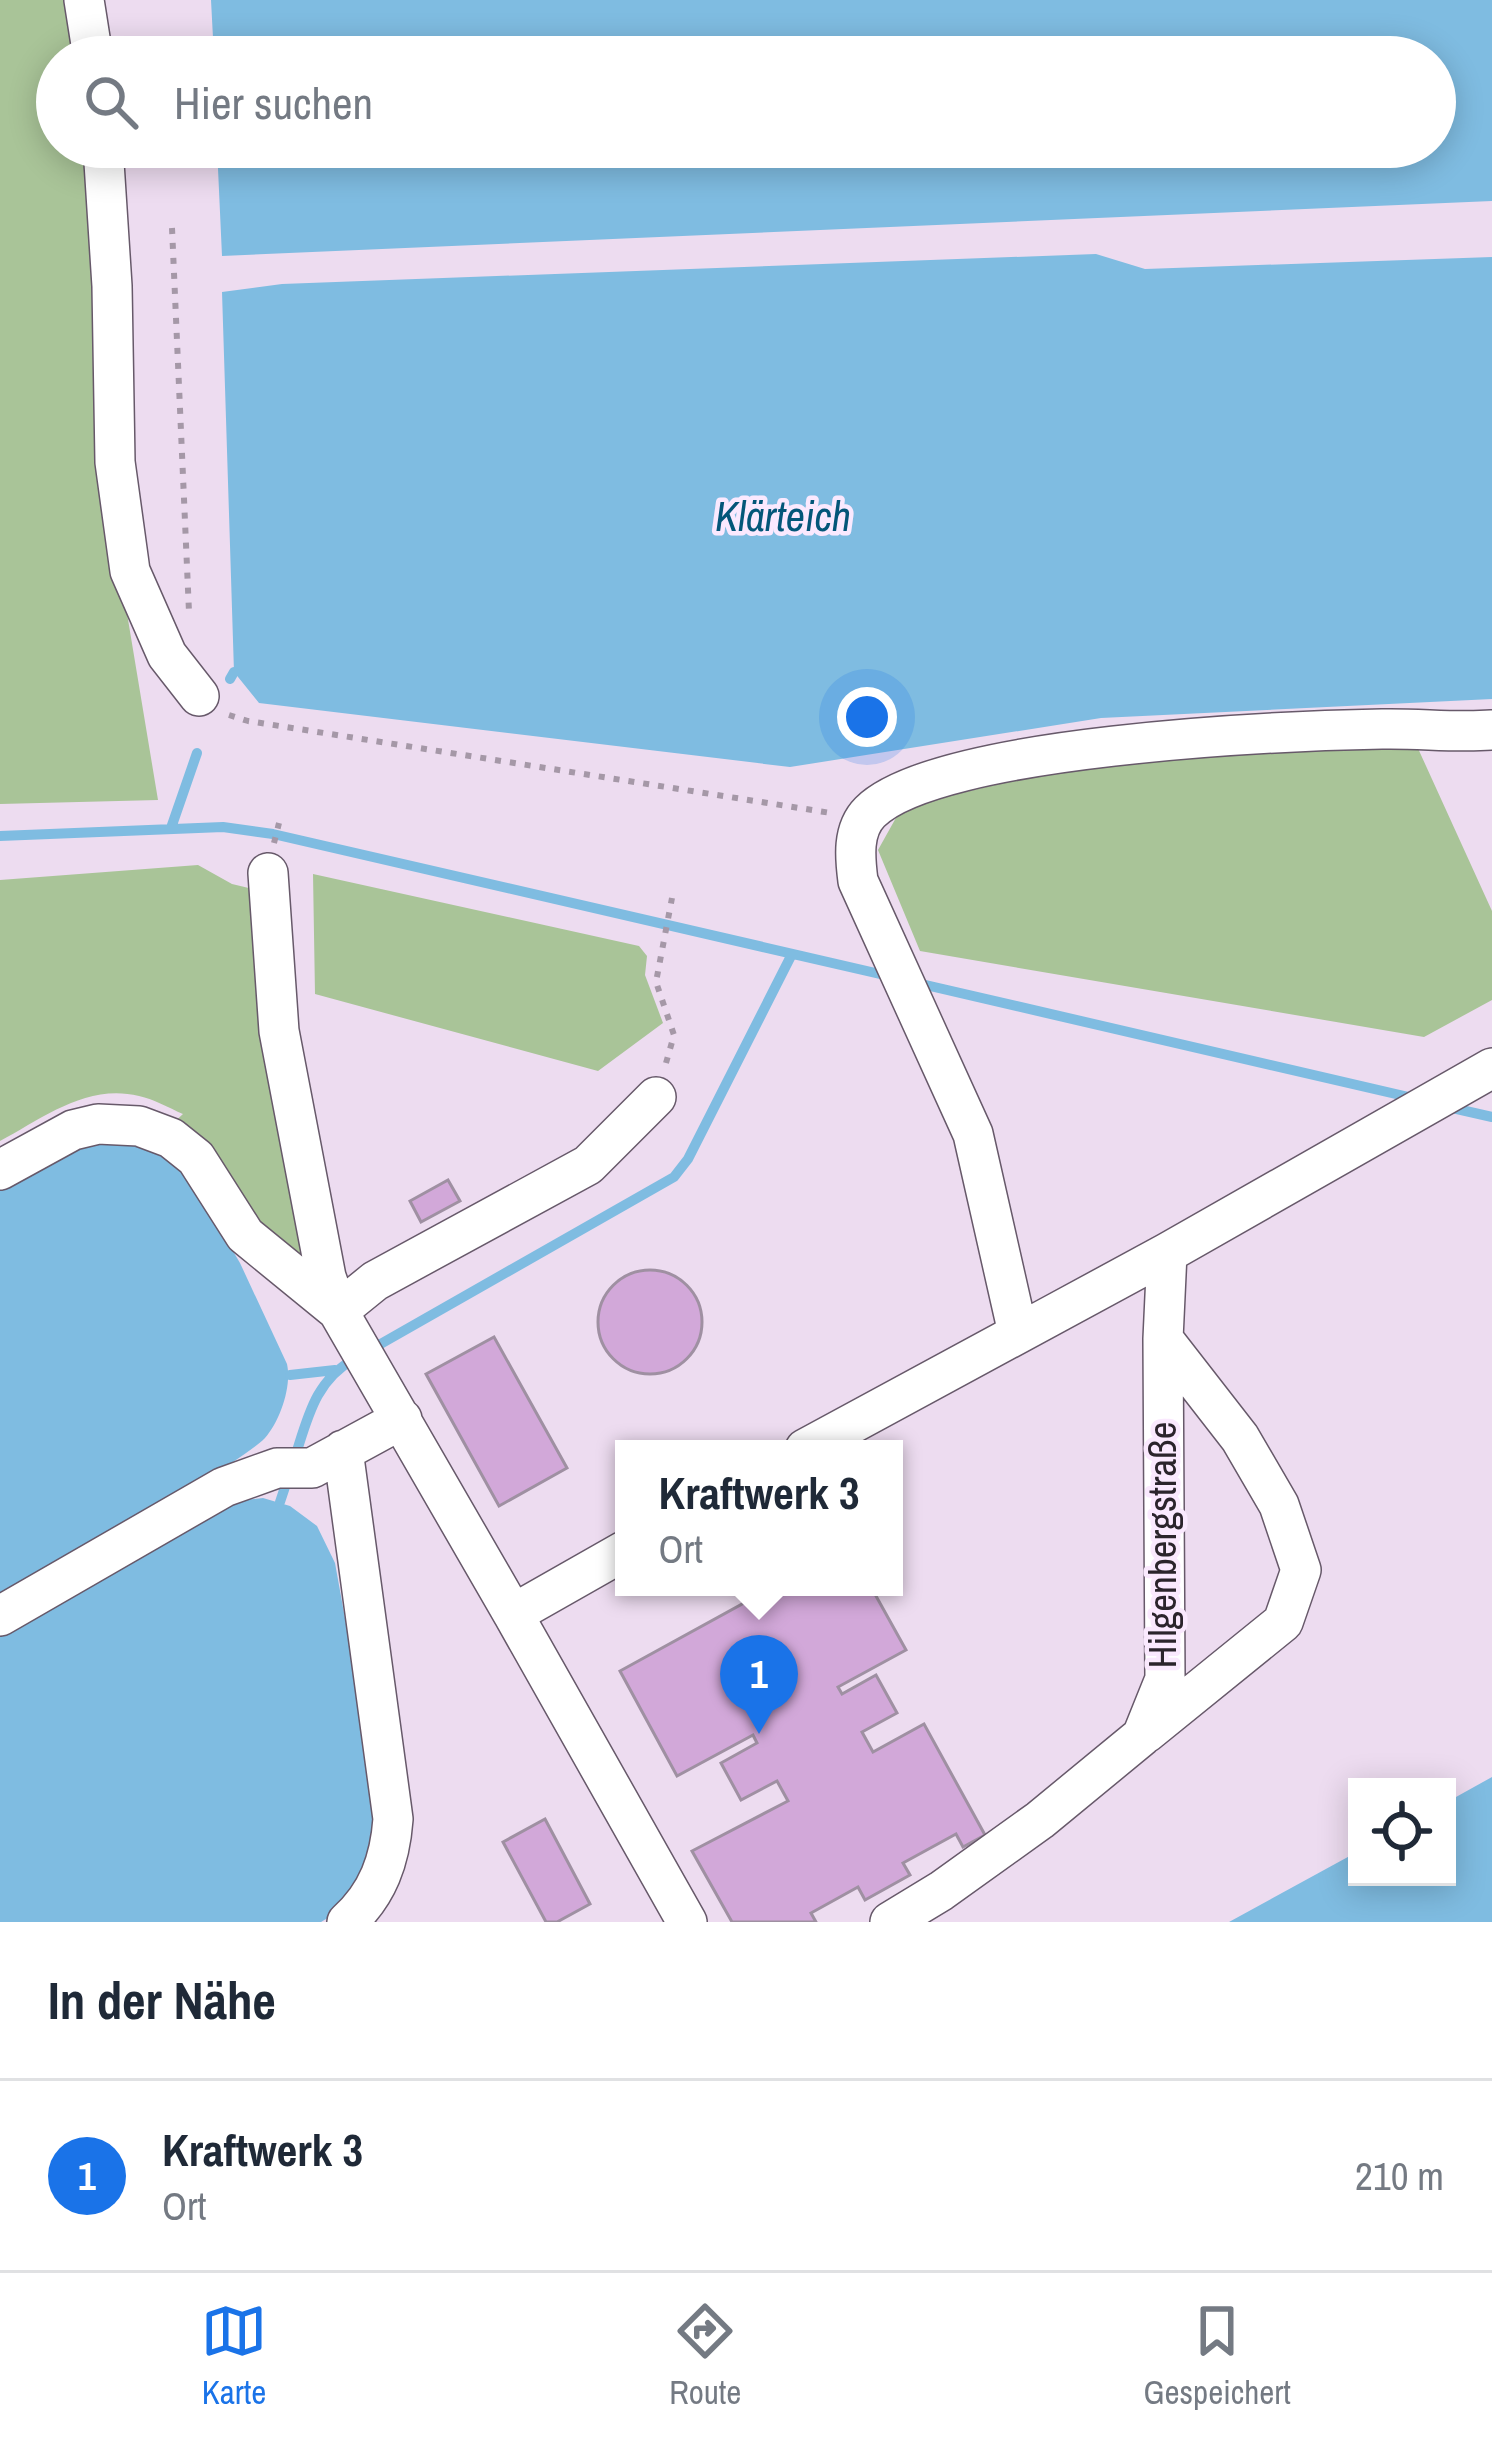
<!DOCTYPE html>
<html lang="de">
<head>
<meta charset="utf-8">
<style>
  body { margin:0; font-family:"Archivo Narrow",sans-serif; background:#f2f2f3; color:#1f2937 }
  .controls { position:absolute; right:36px; bottom:36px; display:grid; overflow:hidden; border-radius:0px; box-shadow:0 6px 30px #0003 }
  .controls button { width:108px; height:108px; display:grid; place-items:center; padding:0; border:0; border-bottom:3px solid #e0e1e3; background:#fff; color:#1f2937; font:60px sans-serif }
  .you { position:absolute; left:867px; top:717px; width:42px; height:42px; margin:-30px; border:9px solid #fff; border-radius:50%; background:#1a73e8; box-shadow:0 0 0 18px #1a73e833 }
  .badge { display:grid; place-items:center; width:78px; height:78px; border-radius:50%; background:#1a73e8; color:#fff; font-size:39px; font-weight:700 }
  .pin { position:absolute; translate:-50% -99px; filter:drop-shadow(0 3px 6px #0008) }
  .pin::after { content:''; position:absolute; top:63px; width:42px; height:36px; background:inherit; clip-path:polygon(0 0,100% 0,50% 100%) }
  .popup { position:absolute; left:615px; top:1440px; width:288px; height:156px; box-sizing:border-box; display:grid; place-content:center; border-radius:0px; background:#fff; filter:drop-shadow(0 3px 9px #0005); font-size:39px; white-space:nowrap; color:#747a83 }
  .popup b { font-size:45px; color:#1f2937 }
  .popup::after { content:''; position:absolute; left:50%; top:100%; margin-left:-24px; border:24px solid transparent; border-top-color:#fff }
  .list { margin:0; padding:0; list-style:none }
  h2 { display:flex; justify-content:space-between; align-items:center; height:156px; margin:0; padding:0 48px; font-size:51px }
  h2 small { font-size:39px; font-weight:400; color:#747a83 }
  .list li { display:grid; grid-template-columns:78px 1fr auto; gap:36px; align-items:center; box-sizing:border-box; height:192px; padding:0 48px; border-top:3px solid #e0e1e3 }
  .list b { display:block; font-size:45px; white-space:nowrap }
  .list p { margin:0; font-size:39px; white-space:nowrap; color:#747a83 }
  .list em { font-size:39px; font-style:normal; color:#747a83 }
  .icon { flex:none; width:66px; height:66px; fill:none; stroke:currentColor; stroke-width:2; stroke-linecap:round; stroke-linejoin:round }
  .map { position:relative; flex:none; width:1492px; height:1922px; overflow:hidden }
  .search { position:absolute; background:#fff; box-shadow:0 6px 30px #0003; left:36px; right:36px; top:36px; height:132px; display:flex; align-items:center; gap:30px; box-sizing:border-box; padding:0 42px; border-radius:66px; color:#747a83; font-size:45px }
  .sheet { height:348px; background:#fff }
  nav { display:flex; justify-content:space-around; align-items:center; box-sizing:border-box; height:168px; border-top:3px solid #e0e1e3; background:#fff; font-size:33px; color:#747a83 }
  nav a { display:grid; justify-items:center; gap:6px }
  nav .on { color:#1a73e8 }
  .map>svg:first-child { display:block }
  .green { fill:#a9c498 }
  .water { fill:#7fbce1 }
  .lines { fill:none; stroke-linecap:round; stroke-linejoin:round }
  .stream { stroke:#7fbce1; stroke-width:10 }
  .building { fill:#d2a8d9; stroke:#9f90a2; stroke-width:3 }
  .minor-casing { stroke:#67596a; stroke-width:42 }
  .path { stroke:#a598a7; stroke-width:6; stroke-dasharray:6 9; stroke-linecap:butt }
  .minor { stroke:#fff; stroke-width:39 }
  .labels { text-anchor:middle; stroke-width:9; stroke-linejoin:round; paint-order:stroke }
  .street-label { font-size:39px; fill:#2b242c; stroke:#fae9fe }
  .water-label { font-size:42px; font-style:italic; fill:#035679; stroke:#fae9fe }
</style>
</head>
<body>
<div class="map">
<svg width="1492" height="1922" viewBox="0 0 1492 1922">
  <rect width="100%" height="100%" fill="#eddcf0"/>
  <!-- green -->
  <path class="green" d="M0 0H67L79 57H57V147H90L104 475 158 800 0 804Z
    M1416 744 1492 911V1000L1424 1037 920 951 878 850 902 807 1122 755Z
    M198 865 232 884 257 890 316 1273 275 1249 168 1128 183 1114C169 1108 154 1099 139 1096 87 1083 43 1118 0 1141V880Z
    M313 874 639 946 647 956 645 975 663 1023 598 1071 315 994Z"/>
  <!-- water -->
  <path class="water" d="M211 0H1492V201L222 256 217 147H1435V57H214Z
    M1096 254 1145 269 1492 257V699L1101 718 790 767 259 703 234 672 222 292 282 284Z
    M140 1140 183 1166 240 1263 287 1364C292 1386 280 1421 265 1438 256 1447 243 1455 233 1462L0 1599V1189L87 1142Z
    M263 1498 290 1506 317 1526 335 1563 379 1807 367 1877 331 1916 321 1922H0V1628L226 1502Z
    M1492 1777V1922H1229L1357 1852V1877H1447V1802Z"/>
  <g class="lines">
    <!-- stream -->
    <path class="stream" d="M230 679 234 672
      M171 828 197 753
      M0 836 223 827 273 834 893 977
      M917 983 1413 1098
      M1448 1107 1492 1117
      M370 1350 674 1177 688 1159 792 954
      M290 1375 335 1370
      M295 1457C308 1417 315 1381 354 1359
      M280 1502 289 1475"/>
  </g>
  <!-- building -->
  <path class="building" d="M448 1180 460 1201 421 1222 410 1201Z
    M598 1322a52 52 0 1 1 104 0a52 52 0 1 1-104 0Z
    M494 1337 567 1468 499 1506 426 1374Z
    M773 1587H871L906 1650 838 1687 842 1694 876 1675 897 1713 862 1732 873 1752 924 1724 985 1835 963 1847 956 1834 903 1863 910 1875 865 1900 858 1887 811 1913 816 1922H732L692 1851 788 1801 777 1781 741 1800 721 1763 757 1743 753 1735 677 1776 620 1671Z
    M545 1819 590 1904 557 1922H546L503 1842Z"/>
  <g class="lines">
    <!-- minor casing -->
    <g class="minor-casing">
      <path id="minor" d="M84 0 93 57
        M103 147 112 286 115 462 130 571 167 655 199 696
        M268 873 279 1031 326 1277 338 1311 375 1281 588 1165 656 1097
        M0 1170 73 1130 98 1124 139 1126 171 1138 196 1158 245 1235 338 1311 513 1614
        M1018 1333 973 1134 858 881C855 858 852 830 870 812 937 745 1281 731 1382 729 1419 728 1455 733 1492 730
        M805 1449 1167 1253 1492 1068
        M343 1450 393 1819C390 1860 378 1894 347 1922
        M624 1551 513 1614 687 1922
        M0 1616 224 1487 277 1468H312L402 1419
        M1146 1733 1283 1622 1301 1570 1279 1505 1240 1438 1163 1339
        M890 1922 941 1891 1040 1820 1142 1736 1165 1679 1163 1339 1167 1253"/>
    </g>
    <!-- path -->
    <path class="path" d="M172 228 189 612
      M229 715 248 721 831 813
      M274 843 279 823
      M666 1063 674 1035 656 982 672 898"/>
    <!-- minor -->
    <use href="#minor" class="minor"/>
  </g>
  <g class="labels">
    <!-- street labels -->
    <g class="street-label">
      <text transform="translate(1162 1545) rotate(-90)" y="14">Hilgenbergstraße</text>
    </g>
    <!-- water labels -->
    <g class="water-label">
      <text x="783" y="531">Klärteich</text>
    </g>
  </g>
</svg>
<div class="controls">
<button><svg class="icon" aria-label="locate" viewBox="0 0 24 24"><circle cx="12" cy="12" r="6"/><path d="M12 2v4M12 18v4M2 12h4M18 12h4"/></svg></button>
</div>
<div class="you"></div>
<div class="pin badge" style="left:759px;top:1734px">1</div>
<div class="popup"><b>Kraftwerk 3</b>Ort</div>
<div class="search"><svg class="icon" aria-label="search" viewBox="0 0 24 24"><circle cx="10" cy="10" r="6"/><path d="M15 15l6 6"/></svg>Hier suchen</div>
</div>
<section class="sheet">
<h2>In der Nähe<small></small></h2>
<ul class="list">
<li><span class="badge">1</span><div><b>Kraftwerk 3</b><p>Ort</p></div><em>210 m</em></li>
</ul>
</section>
<nav>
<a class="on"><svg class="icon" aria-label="map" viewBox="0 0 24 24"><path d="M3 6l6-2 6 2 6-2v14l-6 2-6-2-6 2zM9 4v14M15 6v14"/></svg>Karte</a>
<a><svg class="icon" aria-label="directions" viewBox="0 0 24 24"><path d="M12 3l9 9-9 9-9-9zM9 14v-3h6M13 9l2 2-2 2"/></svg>Route</a>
<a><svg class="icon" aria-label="saved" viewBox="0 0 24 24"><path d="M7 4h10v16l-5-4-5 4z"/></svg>Gespeichert</a>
</nav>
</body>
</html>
